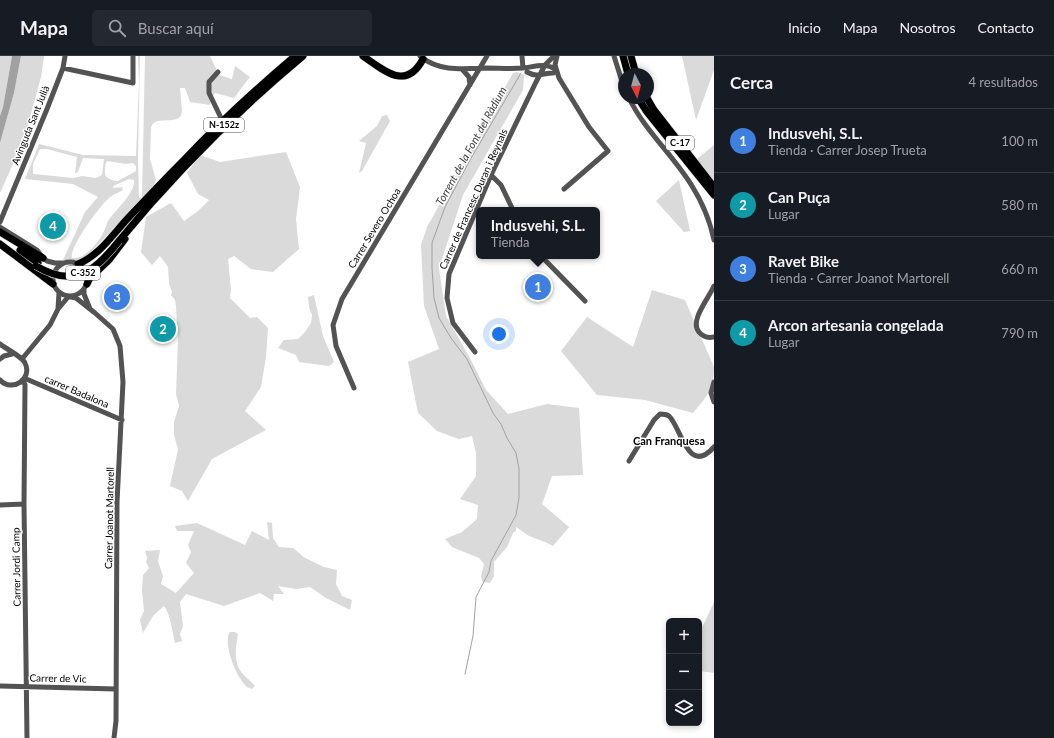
<!DOCTYPE html>
<html lang="es">
<head>
<meta charset="utf-8">
<style>
  body { margin:0; font-family:Lato,sans-serif; background:#242831; color:#f1f3f6 }
  .controls { position:absolute; right:12px; bottom:12px; display:grid; overflow:hidden; border-radius:6px; box-shadow:0 2px 6px #0003 }
  .controls button { width:36px; height:36px; display:grid; place-items:center; padding:0; border:0; border-bottom:1px solid #363941; background:#171b24; color:#f1f3f6; font:20px sans-serif }
  .compass { position:absolute; left:618px; top:12px; width:36px; height:36px; border-radius:50%; background:#171b24; box-shadow:0 2px 6px #0003; rotate:174deg }
  .you { position:absolute; left:499px; top:278px; width:14px; height:14px; margin:-10px; border:3px solid #fff; border-radius:50%; background:#1a73e8; box-shadow:0 0 0 6px #1a73e833 }
  .badge { display:grid; place-items:center; width:26px; height:26px; border-radius:50%; background:#858687; color:#fff; font-size:13px; font-weight:700 }
  .pin { position:absolute; translate:-50% -50%; border:2px solid #fff; box-shadow:0 1px 4px #0006 }
  .popup { position:absolute; left:476px; top:151px; width:124px; height:52px; box-sizing:border-box; display:grid; place-content:center; border-radius:6px; background:#171b24; filter:drop-shadow(0 1px 3px #0005); font-size:13px; white-space:nowrap; color:#9ea1a6 }
  .popup b { font-size:15px; color:#f1f3f6 }
  .popup::after { content:''; position:absolute; left:50%; top:100%; margin-left:-8px; border:8px solid transparent; border-top-color:#171b24 }
  .list { margin:0; padding:0; list-style:none }
  h2 { display:flex; justify-content:space-between; align-items:center; height:52px; margin:0; padding:0 16px; font-size:17px }
  h2 small { font-size:13px; font-weight:400; color:#9ea1a6 }
  .list li { display:grid; grid-template-columns:26px 1fr auto; gap:12px; align-items:center; box-sizing:border-box; height:64px; padding:0 16px; border-top:1px solid #363941 }
  .list b { display:block; font-size:15px; white-space:nowrap }
  .list p { margin:0; font-size:13px; white-space:nowrap; color:#9ea1a6 }
  .list em { font-size:13px; font-style:normal; color:#9ea1a6 }
  .icon { flex:none; width:22px; height:22px; fill:none; stroke:currentColor; stroke-width:2; stroke-linecap:round; stroke-linejoin:round }
  .map { position:relative; flex:none; width:714px; height:682px; overflow:hidden }
  header { display:flex; align-items:center; gap:24px; box-sizing:border-box; height:56px; padding:0 20px; background:#171b24; border-bottom:1px solid #363941 }
  header strong { font-size:19px }
  nav { display:flex; gap:22px; margin-inline-start:auto; font-size:14px }
  .search { width:280px; height:36px; background:#242831; display:flex; align-items:center; gap:10px; box-sizing:border-box; padding:0 14px; border-radius:6px; color:#9ea1a6; font-size:15px }
  main { display:flex }
  aside { flex:1; background:#171b24 }
  .map>svg:first-child { display:block }
  .green { fill:#dadada; fill-rule:evenodd }
  .water { fill:#a1a1a1 }
  .lines { fill:none; stroke-linecap:round; stroke-linejoin:round }
  .stream { stroke:#a1a1a1; stroke-width:1 }
  .highway-casing { stroke:#dbdbdb; stroke-width:8 }
  .minor { stroke:#535353; stroke-width:5 }
  .highway { stroke:#000; stroke-width:7 }
  .highway-bridge-casing { stroke:#dbdbdb; stroke-width:8; stroke-linecap:butt }
  .highway-bridge { stroke:#000; stroke-width:7 }
  .labels { text-anchor:middle; stroke-width:3; stroke-linejoin:round; paint-order:stroke }
  .shield { fill:#fff; stroke:#4c4c4c; stroke-width:1 }
  .shield-label { font-size:9px; font-weight:bold; fill:#000 }
  .street-label { font-size:10px; fill:#000; stroke:#fff }
  .water-label { font-size:11px; font-style:italic; fill:#424242; stroke:#fff }
  .neighbourhood-label { font-size:11px; font-weight:bold; fill:#000; stroke:#fff }
</style>
</head>
<body>
<header>
<strong>Mapa</strong>
<div class="search"><svg class="icon" aria-label="search" viewBox="0 0 24 24"><circle cx="10" cy="10" r="6"/><path d="M15 15l6 6"/></svg>Buscar aquí</div>
<nav><a>Inicio</a><a>Mapa</a><a>Nosotros</a><a>Contacto</a></nav>
</header>
<main>
<div class="map">
<svg width="714" height="682" viewBox="0 0 714 682">
  <rect width="100%" height="100%" fill="#fff"/>
  <!-- green -->
  <path class="green" d="M0 0H12L3 51 0 60Z
    M21 0H44L41 21 24 83 0 137V87L14 37Z
    M138 0H140L138 101 139 142H142L145 0H210L219 19 232 23 235 10 250 21 234 42 215 37 211 43 210 49 190 46 185 32H180L182 54 181 60C172 69 156 59 151 71L150 103 156 124 153 133 83 204H63L85 156 98 141 73 128 25 123 39 88 83 99 136 100 139 27ZM40 93H47L77 101 75 117 78 116 83 102 102 103H104L102 119 96 122 82 120 73 122 34 118H33V108ZM107 105 126 108 133 107 136 110V115L118 125C113 125 108 123 105 119V110ZM129 123 134 124C135 138 116 153 108 165 106 169 105 174 102 179 97 188 84 204 72 202 69 192 98 152 107 144 111 139 118 137 123 134L122 131 114 132 113 130Z
    M682 0H714V14L696 64Z
    M517 16 524 19 523 34 463 139 439 212 446 260 471 304 486 334 508 358 547 348 579 352 583 419 552 420 542 448 569 471 553 490 545 486 529 480 516 471V475L513 477 507 491 494 506V520L490 527 483 526 481 521 484 508 479 502 452 491 445 483 462 476 477 463 478 449 460 443 476 420V397L472 380 459 383 437 375 418 357 408 306 439 293 424 250 421 189 427 171 513 17Z
    M387 59 390 65 362 115 359 117 366 87 359 85 377 70 382 60Z
    M714 89V125L697 103Z
    M286 96 300 131 296 163 299 193 273 216 251 213 234 200 228 203 231 234 230 242 250 262 257 261 268 272 266 301 261 331 245 355 266 374 212 403 188 445 182 435 170 430 178 393 174 379V366L179 350 176 338 178 283 176 251 175 244 171 239 172 236 169 228 168 211 160 200 152 209 141 196 146 161 171 147 184 165 198 155 209 144 198 138 187 117 200 99 220 106Z
    M679 124 690 175 684 176 656 145Z
    M652 234 685 244 714 311C714 334 707 340 693 357L645 344 597 339 561 295 587 261 633 291Z
    M314 239 323 280 334 306 329 310 299 306 296 299 278 292 284 284 298 283 305 276 311 267 312 259 309 251 308 241Z
    M267 466 272 467 273 482 279 491 293 492 305 502 324 511 337 514 336 528 342 540 352 544 350 554 326 542 310 531 296 533 278 530 284 538H274L273 545 260 537 224 550 186 538 180 546 183 570 180 578 182 585 175 587C172 576 171 559 164 550L153 560 143 577 140 564 144 555 142 535 143 519 149 512 146 506 147 502 145 495 160 494 158 505 163 520 161 528 176 537 194 517 186 507 191 496 188 489 194 475H177L175 470 197 467 245 489 252 475 269 484Z
    M714 546V617L699 615V578Z
    M230 576H235L238 578C236 591 233 604 241 616 245 621 251 625 255 630L252 633C251 632 248 632 247 631 237 623 222 587 230 576Z"/>
  <!-- water -->
  <path class="water" d="M12 0H21L14 37 0 87V60L3 51Z"/>
  <g class="lines">
    <!-- stream -->
    <path class="stream" d="M465 618 473 580 476 541 489 516 491 505 516 459 519 442V413L516 397 507 382 501 368 493 357 467 303 451 282 439 262 434 242 432 212V187L445 151 470 104 521 17"/>
    <!-- highway casing -->
    <g class="highway-casing">
      <path id="highway" d="M363 0C385 15 406 35 423 3
        M623 0 628 18
        M631 0 636 18
        M638 42 647 56 714 139
        M647 42 654 54 714 131
        M0 176 43 202
        M119 185C175 117 236 56 303 0
        M0 188 53 228
        M20 194 38 207
        M78 208C100 199 113 178 129 161 147 142 165 123 184 104 219 67 256 33 295 0
        M87 228 90 222 109 204 125 183"/>
    </g>
    <!-- minor -->
    <path class="minor" d="M420 0C439 16 463 13 486 12 498 12 511 13 523 12 534 11 546 6 556 14
      M522 0 523 12
      M557 0 555 9 559 22 589 71 608 95 564 133
      M614 0 624 32
      M63 12 133 27V0
      M462 13 469 21 470 29
      M218 16 209 26V37L222 64
      M527 16C537 22 543 17 553 17
      M629 42C645 75 673 99 692 130 702 146 710 165 714 184
      M491 119 501 129 513 154
      M0 166 47 53 63 12 65 0
      M0 171 37 194 43 202 47 205 55 207H64
      M541 200 585 245
      M53 223a17 17 0 1 1 34 0a17 17 0 1 1-34 0Z
      M714 230C709 242 689 265 699 276 703 281 709 282 714 281
      M84 233V238L90 253
      M71 241 76 242 95 257 113 273 120 290 123 326 117 446 116 665 114 682
      M58 253 59 237
      M0 288C6 293 23 301 25 307 33 323 12 337 0 324
      M475 296 453 267 447 242 449 218 491 119 536 26 545 9 554 0
      M0 303 4 300 12 298
      M22 303 50 269 58 253 68 241
      M24 322 122 364
      M23 324 25 329 24 448 27 682
      M714 326 711 337 714 346
      M354 332 336 290 333 269 342 243 487 0
      M629 405 654 364 660 358C663 358 666 358 669 360 681 371 688 421 714 391
      M0 449 24 448
      M0 630 116 633"/>
    <!-- highway -->
    <use href="#highway" class="highway"/>
    <!-- highway-bridge casing -->
    <g class="highway-bridge-casing">
      <path id="highway-bridge" d="M36 210C75 233 95 215 119 185"/>
    </g>
    <!-- highway-bridge -->
    <use href="#highway-bridge" class="highway-bridge"/>
  </g>
  <g class="labels">
    <!-- shield labels -->
    <g class="shield">
      <rect x="204" y="62" width="40" height="14" rx="3"/>
      <rect x="666" y="80" width="28" height="14" rx="3"/>
      <rect x="66" y="210" width="34" height="14" rx="3"/>
    </g>
    <g class="shield-label">
      <text x="224" y="72">N-152z</text>
      <text x="680" y="90">C-17</text>
      <text x="83" y="220">C-352</text>
    </g>
    <!-- street labels -->
    <g class="street-label">
      <text transform="translate(30 69) rotate(-68)" y="4">Avinguda Sant Julià</text>
      <text transform="translate(473 143) rotate(-66)" y="4">Carrer de Francesc Duran i Reynals</text>
      <text transform="translate(374 172) rotate(-59)" y="4">Carrer Severo Ochoa</text>
      <text transform="translate(77 335) rotate(23)" y="4">carrer Badalona</text>
      <text transform="translate(109 462) rotate(-89)" y="4">Carrer Joanot Martorell</text>
      <text transform="translate(16 511) rotate(-91)" y="4">Carrer Jordi Camp</text>
      <text transform="translate(58 622) rotate(1)" y="4">Carrer de Vic</text>
    </g>
    <!-- water labels -->
    <g class="water-label">
      <text transform="translate(471 90) rotate(-61)" y="4">Torrent de la Font del Ràdium</text>
    </g>
    <!-- neighbourhood labels -->
    <g class="neighbourhood-label">
      <text x="669" y="389">Can Franquesa</text>
    </g>
  </g>
</svg>
<div class="controls">
<button>+</button>
<button>−</button>
<button><svg class="icon" aria-label="layers" viewBox="0 0 24 24"><path d="M12 4l9 5-9 5-9-5zM3 14l9 5 9-5"/></svg></button>
</div>
<svg class="compass" viewBox="-18 -18 36 36"><path d="M0-13l5 13h-10z" fill="#e53935"/><path d="M0 13l5-13h-10z" fill="#9ea1a6"/></svg>
<div class="you"></div>
<div class="pin badge" style="left:538px;top:231px;background:#3f7fe0">1</div>
<div class="popup"><b>Indusvehi, S.L.</b>Tienda</div>
<div class="pin badge" style="left:163px;top:273px;background:#0f9aa8">2</div>
<div class="pin badge" style="left:117px;top:241px;background:#3f7fe0">3</div>
<div class="pin badge" style="left:53px;top:170px;background:#0f9aa8">4</div>
</div>
<aside>
<h2>Cerca<small>4 resultados</small></h2>
<ul class="list">
<li><span class="badge" style="background:#3f7fe0">1</span><div><b>Indusvehi, S.L.</b><p>Tienda · Carrer Josep Trueta</p></div><em>100 m</em></li>
<li><span class="badge" style="background:#0f9aa8">2</span><div><b>Can Puça</b><p>Lugar</p></div><em>580 m</em></li>
<li><span class="badge" style="background:#3f7fe0">3</span><div><b>Ravet Bike</b><p>Tienda · Carrer Joanot Martorell</p></div><em>660 m</em></li>
<li><span class="badge" style="background:#0f9aa8">4</span><div><b>Arcon artesania congelada</b><p>Lugar</p></div><em>790 m</em></li>
</ul>
</aside>
</main>
</body>
</html>
